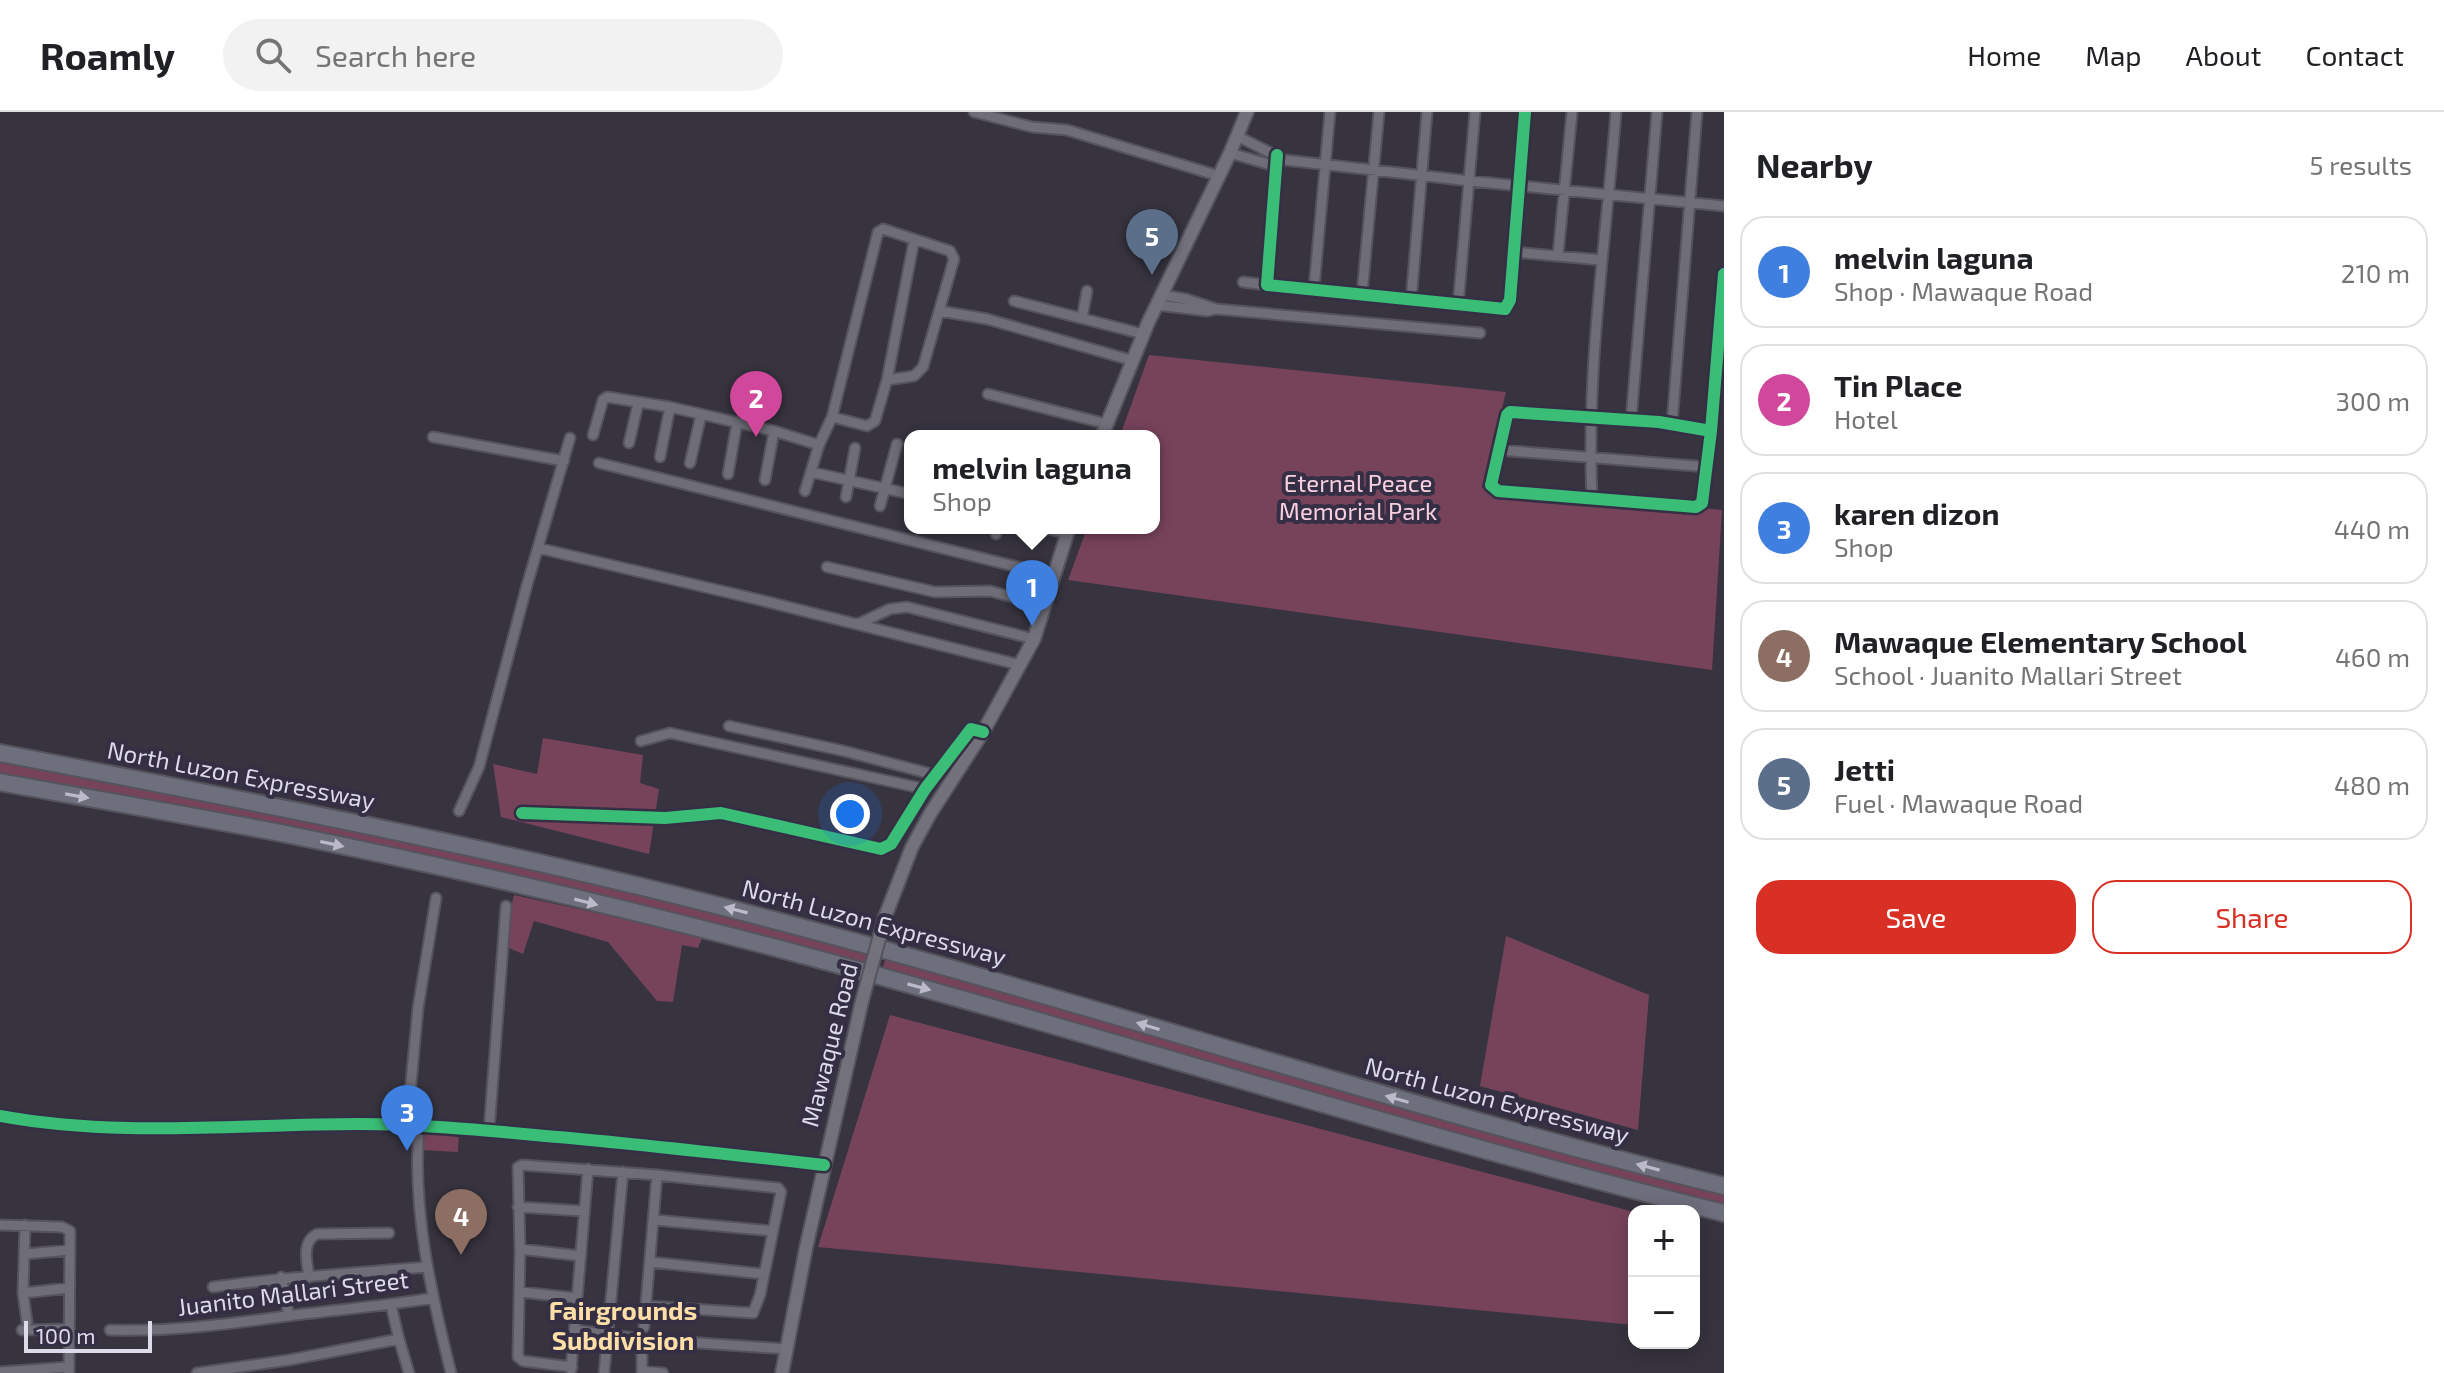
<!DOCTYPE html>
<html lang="en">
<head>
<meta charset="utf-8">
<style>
  body { margin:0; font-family:"Exo 2",sans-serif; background:#f2f2f2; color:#202124 }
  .controls { position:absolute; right:24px; bottom:24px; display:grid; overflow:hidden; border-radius:16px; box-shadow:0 4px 20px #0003 }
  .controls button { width:72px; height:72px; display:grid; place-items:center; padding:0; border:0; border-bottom:2px solid #e0e0e0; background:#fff; color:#202124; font:40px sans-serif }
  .scale { position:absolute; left:24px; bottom:20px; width:128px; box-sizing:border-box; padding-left:8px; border:4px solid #dddae9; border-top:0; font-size:22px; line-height:28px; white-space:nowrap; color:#dddae9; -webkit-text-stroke:6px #352f45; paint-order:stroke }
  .you { position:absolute; left:850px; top:702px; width:28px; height:28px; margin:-20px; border:6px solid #fff; border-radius:50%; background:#1a73e8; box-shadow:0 0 0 12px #1a73e833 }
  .badge { display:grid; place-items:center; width:52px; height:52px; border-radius:50%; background:#d93025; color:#fff; font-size:26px; font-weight:700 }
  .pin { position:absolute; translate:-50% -66px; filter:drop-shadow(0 2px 4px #0008) }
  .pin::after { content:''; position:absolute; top:42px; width:28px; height:24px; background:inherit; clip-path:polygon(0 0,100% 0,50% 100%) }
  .popup { position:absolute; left:904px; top:318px; width:256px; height:104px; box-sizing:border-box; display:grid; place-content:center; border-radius:16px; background:#fff; filter:drop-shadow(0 2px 6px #0005); font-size:26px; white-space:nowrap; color:#757577 }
  .popup b { font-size:30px; color:#202124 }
  .popup::after { content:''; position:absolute; left:50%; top:100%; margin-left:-16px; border:16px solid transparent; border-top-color:#fff }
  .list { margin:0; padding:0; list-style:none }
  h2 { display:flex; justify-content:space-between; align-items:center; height:104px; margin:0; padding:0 32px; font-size:34px }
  h2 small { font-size:26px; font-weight:400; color:#757577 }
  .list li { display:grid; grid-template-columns:52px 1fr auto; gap:24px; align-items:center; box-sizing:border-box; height:112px; margin:0 16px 16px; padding:0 16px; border:2px solid #e0e0e0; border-radius:24px }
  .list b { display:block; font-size:30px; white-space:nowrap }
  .list p { margin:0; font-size:26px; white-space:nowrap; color:#757577 }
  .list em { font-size:26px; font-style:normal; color:#757577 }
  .actions { display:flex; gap:16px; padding:24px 32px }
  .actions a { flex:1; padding:18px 0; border:2px solid #d93025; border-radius:24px; text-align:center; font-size:28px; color:#d93025 }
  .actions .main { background:#d93025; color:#fff }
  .icon { flex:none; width:44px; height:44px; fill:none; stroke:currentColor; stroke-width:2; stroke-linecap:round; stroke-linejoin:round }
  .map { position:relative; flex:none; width:1724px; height:1261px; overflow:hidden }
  header { display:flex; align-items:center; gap:48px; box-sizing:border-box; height:112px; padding:0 40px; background:#fff; border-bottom:2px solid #e0e0e0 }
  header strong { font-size:38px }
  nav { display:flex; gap:44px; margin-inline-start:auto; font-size:28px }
  .search { width:560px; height:72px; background:#f2f2f2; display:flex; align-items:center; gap:20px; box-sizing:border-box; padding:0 28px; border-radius:44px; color:#757577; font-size:30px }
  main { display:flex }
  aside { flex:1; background:#fff }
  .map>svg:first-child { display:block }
  .green { fill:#77435b }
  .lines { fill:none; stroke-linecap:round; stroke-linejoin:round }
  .street-casing { stroke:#55535d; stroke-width:13 }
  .secondary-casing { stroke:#55535d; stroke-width:16 }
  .highway-casing { stroke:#55535d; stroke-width:20 }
  .street { stroke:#6f6d77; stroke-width:9 }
  .secondary { stroke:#72717c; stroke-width:12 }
  .highway { stroke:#6e6f7c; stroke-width:16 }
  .secondary-bridge-casing { stroke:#55535d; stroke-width:16; stroke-linecap:butt }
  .secondary-bridge { stroke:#72717c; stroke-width:12 }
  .cycleway-casing { stroke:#352f45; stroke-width:17 }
  .cycleway { stroke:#3abd76; stroke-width:12 }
  .oneway { fill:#bcbac8 }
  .labels { text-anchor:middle; stroke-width:8; stroke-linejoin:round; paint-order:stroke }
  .park-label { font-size:24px; fill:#f8cfde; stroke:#352f45 }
  .street-label { font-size:24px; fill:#dddae9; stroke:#352f45 }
  .neighbourhood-label { font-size:26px; font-weight:bold; fill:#ffdfa7; stroke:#352f45 }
</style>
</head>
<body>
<header>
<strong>Roamly</strong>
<div class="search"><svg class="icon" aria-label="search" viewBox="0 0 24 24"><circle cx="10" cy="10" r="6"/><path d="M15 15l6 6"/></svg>Search here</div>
<nav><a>Home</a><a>Map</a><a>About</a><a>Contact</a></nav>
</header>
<main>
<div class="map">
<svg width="1724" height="1261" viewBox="0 0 1724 1261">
  <rect width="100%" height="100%" fill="#373440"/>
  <!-- green -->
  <path class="green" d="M1149 243 1506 280 1482 376 1722 398 1712 558 1068 468 1087 416H1154V324H1120Z
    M543 626 643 643 640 671 659 677 649 742 501 705 493 652 537 662Z
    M0 649 157 678 510 750 875 841 869 858 271 714 0 662Z
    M514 783 703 824 698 836 682 833 673 890 657 889 608 830 534 809 523 842 502 833Z
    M1506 824 1649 883 1638 1018 1480 974Z
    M886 845 1360 984 1724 1080V1096L1512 1039 881 862Z
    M890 903 1634 1100V1213L818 1135Z
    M422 1016 459 1018 458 1040 421 1038Z"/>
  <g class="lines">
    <!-- street casing -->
    <g class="street-casing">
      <path id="street" d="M974 0 1032 15 1067 18 1219 64
        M1237 24 1285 48 1470 69 1724 94
        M1230 41 1275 54 1279 52
        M1277 43 1267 173 1505 197 1510 188 1525 0
        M1514 140 1601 148
        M1558 143 1572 0
        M1243 170 1267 173
        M1314 176 1330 0
        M1362 182 1379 0
        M1162 183 1186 187 1216 197 1480 221
        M1014 189 1143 222
        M1411 189 1427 0
        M1157 193 1207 199 1216 197
        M1458 194 1475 0
        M940 199 987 207 1134 249
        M1082 206 1087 179
        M988 282 1107 312
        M832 305 867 314 875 309 887 268 914 129
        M1631 308 1657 0
        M1672 312 1697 0
        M1711 319 1659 310 1510 300 1507 303 1491 373 1498 379 1696 395 1702 391 1711 319 1724 162
        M593 323 603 288 607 285 670 295 774 319 819 333
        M433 325 564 349
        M629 331 638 292
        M1500 338 1708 355
        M660 345 670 295
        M599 351 1054 464
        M690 351 701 303
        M811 360 910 382
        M728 362 737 311
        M765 368 774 319
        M805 379 819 333 832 305 878 120 883 117 950 139 954 147 923 255 914 264 887 268
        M846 385 855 336
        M1592 386C1586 256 1606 129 1616 0
        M880 394 897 332
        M1046 416 1067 422
        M996 422 997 416
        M538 436 756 487 1020 553
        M827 455 935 480 990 479 1045 494
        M858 512 890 497 907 495 1034 527
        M729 614 844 639 935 663
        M641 629 670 621 925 677
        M459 699 479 655 527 473 570 326
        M522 701 665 706 721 701 881 737 891 732 925 677 971 617 983 620
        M407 1014 418 896 436 786
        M419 1014C412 1098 431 1180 451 1261
        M489 1019 506 794
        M518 1095 584 1099
        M655 1108 772 1119
        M0 1113 62 1115 70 1119 69 1261
        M25 1113 23 1181 27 1210
        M520 1137 581 1144
        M26 1142 70 1138
        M650 1150 764 1162
        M281 1165 289 1204
        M309 1165C307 1150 301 1130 317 1122L389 1121
        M213 1175C284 1165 355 1161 427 1155
        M520 1180 577 1186
        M23 1181 69 1176
        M644 1215 657 1063
        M22 1218 69 1217
        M110 1218C169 1220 229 1212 287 1204 336 1198 384 1194 433 1186
        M575 1218 642 1227 786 1237
        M399 1227 409 1261
        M642 1240V1259
        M572 1255 523 1249 518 1245 520 1137 518 1055 522 1053 657 1063 778 1076 781 1080 760 1183 753 1201 646 1194
        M571 1258 588 1057
        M0 1260 68 1255
        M197 1261 289 1248 399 1227 391 1193
        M604 1261 623 1060
        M642 1261V1259L663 1261"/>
    </g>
    <!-- secondary casing -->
    <g class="secondary-casing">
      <path id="secondary" d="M1102 324 1148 211 1230 41 1247 0
        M885 805 912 735 930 702 983 620 1034 527 1069 416
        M0 1004C118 1026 239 1012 358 1012 425 1012 492 1019 558 1025 647 1033 735 1043 824 1053
        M782 1261 806 1136 862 889"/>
    </g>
    <!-- highway casing -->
    <g class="highway-casing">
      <path id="highway" d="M0 641C260 691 521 741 777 809 1094 892 1405 996 1724 1074
        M0 670C94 687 188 703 281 721 445 754 608 792 769 834 1088 918 1403 1022 1724 1101"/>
    </g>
    <!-- street -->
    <use href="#street" class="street"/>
    <!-- secondary -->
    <use href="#secondary" class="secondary"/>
    <!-- highway -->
    <use href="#highway" class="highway"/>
    <!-- secondary-bridge casing -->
    <g class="secondary-bridge-casing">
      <path id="secondary-bridge" d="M862 889 885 805"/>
    </g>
    <!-- secondary-bridge -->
    <use href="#secondary-bridge" class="secondary-bridge"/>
    <!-- cycleway casing -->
    <g class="cycleway-casing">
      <path id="cycleway" d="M1277 43 1267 173 1505 197 1510 188 1525 0
        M1711 319 1659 310 1510 300 1507 303 1491 373 1498 379 1696 395 1702 391 1711 319 1724 162
        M522 701 665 706 721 701 881 737 891 732 925 677 971 617 983 620
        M0 1004C118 1026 239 1012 358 1012 425 1012 492 1019 558 1025 647 1033 735 1043 824 1053"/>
    </g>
    <!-- cycleway -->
    <use href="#cycleway" class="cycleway"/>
  </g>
  <!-- one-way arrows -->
  <defs><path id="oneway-solid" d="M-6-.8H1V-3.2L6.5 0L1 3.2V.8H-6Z" transform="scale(2)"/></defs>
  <g class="oneway">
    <use href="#oneway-solid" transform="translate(77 684) rotate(10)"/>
    <use href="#oneway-solid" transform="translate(332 732) rotate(12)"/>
    <use href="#oneway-solid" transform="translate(586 790) rotate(14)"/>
    <use href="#oneway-solid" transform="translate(736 798) rotate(-166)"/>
    <use href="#oneway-solid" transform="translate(919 875) rotate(15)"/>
    <use href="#oneway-solid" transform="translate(1148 914) rotate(-163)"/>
    <use href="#oneway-solid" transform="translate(1397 987) rotate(-164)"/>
    <use href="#oneway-solid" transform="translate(1648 1055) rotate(-165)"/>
  </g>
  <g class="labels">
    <!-- park labels -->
    <g class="park-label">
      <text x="1358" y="380">Eternal Peace<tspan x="1358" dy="28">Memorial Park</tspan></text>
    </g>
    <!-- street labels -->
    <g class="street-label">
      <text transform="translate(241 664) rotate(11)" y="8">North Luzon Expressway</text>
      <text transform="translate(874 811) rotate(15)" y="8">North Luzon Expressway</text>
      <text transform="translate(830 933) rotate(-76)" y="8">Mawaque Road</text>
      <text transform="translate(1497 989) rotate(15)" y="8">North Luzon Expressway</text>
      <text transform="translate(293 1182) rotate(-7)" y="8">Juanito Mallari Street</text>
    </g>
    <!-- neighbourhood labels -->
    <g class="neighbourhood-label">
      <text x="623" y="1208">Fairgrounds<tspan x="623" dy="30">Subdivision</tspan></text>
    </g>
  </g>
</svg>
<div class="controls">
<button>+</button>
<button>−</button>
</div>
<div class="scale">100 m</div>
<div class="you"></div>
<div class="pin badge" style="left:1032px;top:514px;background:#3f7fe0">1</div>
<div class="popup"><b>melvin laguna</b>Shop</div>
<div class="pin badge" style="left:756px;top:325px;background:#d1479c">2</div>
<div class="pin badge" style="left:407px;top:1039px;background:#3f7fe0">3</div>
<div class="pin badge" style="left:461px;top:1143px;background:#8d6e63">4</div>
<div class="pin badge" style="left:1152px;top:163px;background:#5c6f8a">5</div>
</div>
<aside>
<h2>Nearby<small>5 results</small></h2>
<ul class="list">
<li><span class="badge" style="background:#3f7fe0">1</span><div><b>melvin laguna</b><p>Shop · Mawaque Road</p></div><em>210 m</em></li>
<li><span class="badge" style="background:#d1479c">2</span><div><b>Tin Place</b><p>Hotel</p></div><em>300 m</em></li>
<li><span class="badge" style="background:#3f7fe0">3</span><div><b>karen dizon</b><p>Shop</p></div><em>440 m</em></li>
<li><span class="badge" style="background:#8d6e63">4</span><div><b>Mawaque Elementary School</b><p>School · Juanito Mallari Street</p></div><em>460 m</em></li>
<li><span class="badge" style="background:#5c6f8a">5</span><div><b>Jetti</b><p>Fuel · Mawaque Road</p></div><em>480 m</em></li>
</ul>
<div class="actions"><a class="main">Save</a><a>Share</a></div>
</aside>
</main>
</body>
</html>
